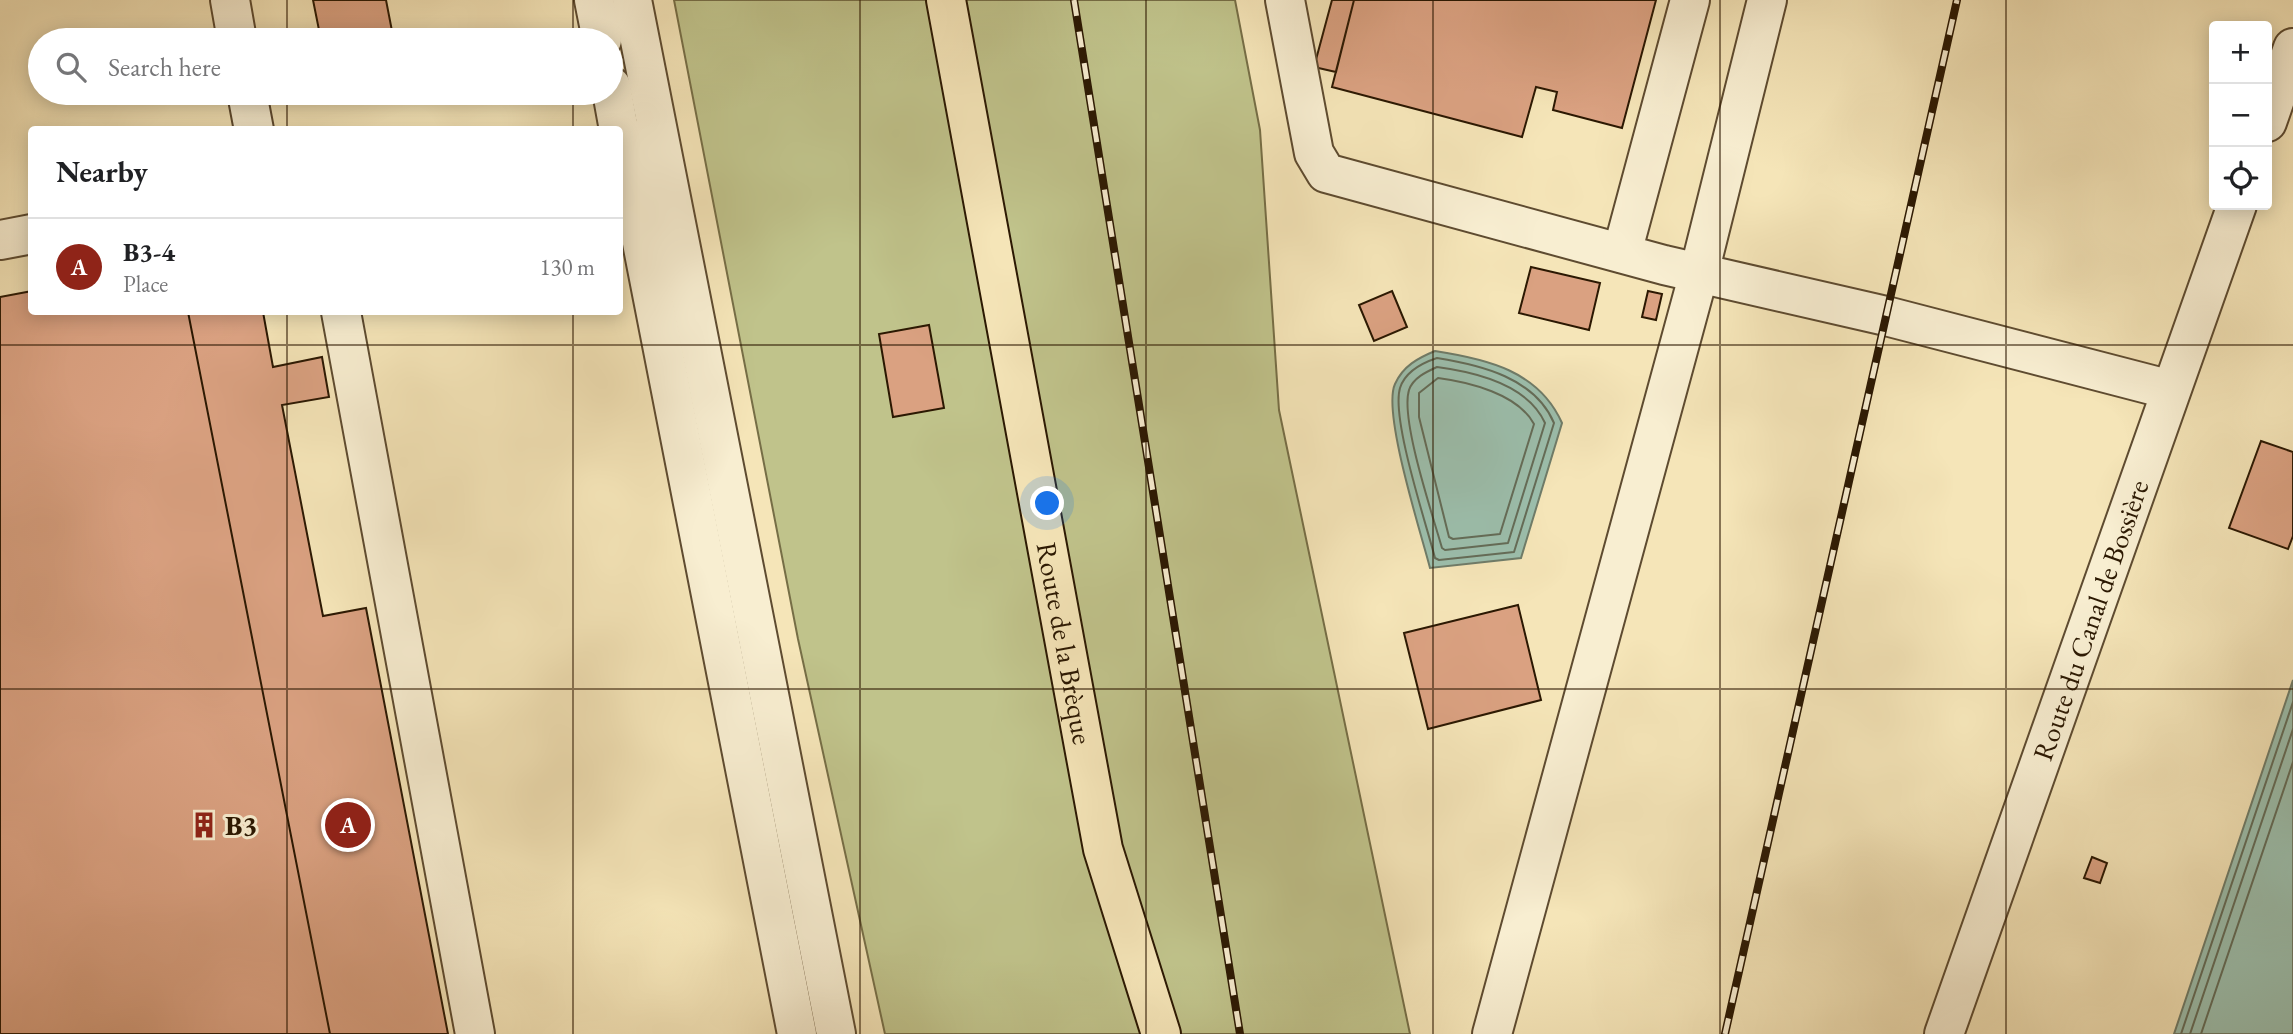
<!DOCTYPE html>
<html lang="en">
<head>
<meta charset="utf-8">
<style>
  body { margin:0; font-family:"EB Garamond",serif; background:#f2f2f2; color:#202124 }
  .controls { position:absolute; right:21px; top:21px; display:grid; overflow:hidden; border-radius:7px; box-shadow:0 4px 18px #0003 }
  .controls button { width:63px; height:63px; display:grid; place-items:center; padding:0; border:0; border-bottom:2px solid #e0e0e0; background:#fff; color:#202124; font:35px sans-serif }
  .you { position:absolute; left:1048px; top:504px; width:24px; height:24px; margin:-18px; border:5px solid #fff; border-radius:50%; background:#1a73e8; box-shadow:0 0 0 10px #1a73e833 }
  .badge { display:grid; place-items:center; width:46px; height:46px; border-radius:50%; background:#8f2418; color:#fff; font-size:23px; font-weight:700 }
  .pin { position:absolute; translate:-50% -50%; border:4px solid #fff; box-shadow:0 2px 7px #0006 }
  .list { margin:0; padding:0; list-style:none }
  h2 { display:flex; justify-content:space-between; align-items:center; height:91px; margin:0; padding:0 28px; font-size:30px }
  h2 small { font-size:23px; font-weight:400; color:#757577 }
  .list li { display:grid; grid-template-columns:46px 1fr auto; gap:21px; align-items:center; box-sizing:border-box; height:98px; padding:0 28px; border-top:2px solid #e0e0e0 }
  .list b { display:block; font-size:26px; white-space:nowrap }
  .list p { margin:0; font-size:23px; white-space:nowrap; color:#757577 }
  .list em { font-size:23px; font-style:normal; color:#757577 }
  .icon { flex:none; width:38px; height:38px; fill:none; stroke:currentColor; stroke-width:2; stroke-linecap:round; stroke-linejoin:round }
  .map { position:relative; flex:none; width:2293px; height:1034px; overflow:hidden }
  .search { position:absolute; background:#fff; box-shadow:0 4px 18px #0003; left:28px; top:28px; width:595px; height:77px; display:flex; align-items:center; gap:18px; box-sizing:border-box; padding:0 24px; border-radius:38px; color:#757577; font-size:26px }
  .panel { position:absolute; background:#fff; box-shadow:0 4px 18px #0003; left:28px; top:126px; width:595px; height:189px; border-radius:7px }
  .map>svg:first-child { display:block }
  .green { fill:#c0c38b; stroke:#766e46; stroke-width:2 }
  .water { fill:#9cbfad; stroke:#6f7c69; stroke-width:2 }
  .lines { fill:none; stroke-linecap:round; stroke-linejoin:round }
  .shore { stroke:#646c58; stroke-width:2 }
  .building { fill:#daa181; stroke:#2b1802; stroke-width:2 }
  .minor-casing { stroke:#5e4b30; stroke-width:42 }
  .major-casing { stroke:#2b1802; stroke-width:42 }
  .minor { stroke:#f8eed1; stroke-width:38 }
  .major { stroke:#f5e5b8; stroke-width:38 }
  .rail-casing { stroke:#2b1802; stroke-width:8 }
  .rail { stroke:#f8eed1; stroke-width:5; stroke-dasharray:16; stroke-linecap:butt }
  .grid { fill:none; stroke:#2b1802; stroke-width:2; stroke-opacity:0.55 }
  .labels { text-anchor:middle; stroke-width:6; stroke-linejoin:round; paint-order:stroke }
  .street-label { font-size:28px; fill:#2b1802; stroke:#f8eed1 }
  .poi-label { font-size:28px; font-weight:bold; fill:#2b1802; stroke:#f8eed1; text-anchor:start }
</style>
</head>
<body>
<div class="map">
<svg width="2293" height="1034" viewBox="0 0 2293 1034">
  <rect width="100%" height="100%" fill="#f5e5b8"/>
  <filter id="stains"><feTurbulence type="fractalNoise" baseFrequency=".00286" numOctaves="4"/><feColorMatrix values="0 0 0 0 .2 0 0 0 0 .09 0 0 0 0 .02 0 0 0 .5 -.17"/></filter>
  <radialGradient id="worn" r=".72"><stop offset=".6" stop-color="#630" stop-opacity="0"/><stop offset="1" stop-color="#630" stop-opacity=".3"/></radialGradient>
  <!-- green -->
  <path class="green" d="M674 0H1235L1260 130 1279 410 1410 1034H885L798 639Z"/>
  <!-- water -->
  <path class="water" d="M1435 351C1487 359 1539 371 1562 423L1521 558 1430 568C1421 533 1382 412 1395 384 1403 366 1418 358 1435 351Z
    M2293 680V1034H2174Z"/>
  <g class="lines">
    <!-- shore -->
    <path class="shore" d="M1437 358C1481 365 1535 378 1554 423L1514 552 1439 560 1435 558C1426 523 1391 418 1400 388 1405 372 1422 363 1437 358Z
      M1437 367C1475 372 1528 385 1545 423L1508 543 1445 550 1442 548C1433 516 1400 419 1409 390 1413 378 1426 372 1437 367Z
      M1438 378C1469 382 1518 394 1534 424L1500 534 1453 539 1449 537 1419 417V393Z
      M2181 1034 2293 702
      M2190 1034 2293 729
      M2201 1034 2293 762"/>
  </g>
  <!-- building -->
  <path class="building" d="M313 0H386L392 31 348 40H321Z
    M1332 0H1354L1336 72 1314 67Z
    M1354 0H1656L1622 128 1553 110 1557 92 1536 87 1522 137 1332 87Z
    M1531 267 1600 283 1589 330 1519 313Z
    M32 291V312H263L273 367 322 357 329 397 282 405 323 616 366 608 448 1034H0V297Z
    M1392 291 1407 327 1374 341 1359 305Z
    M1648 291 1662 294 1656 320 1642 317Z
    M188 312H263L273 367 322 357 329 397 282 405 323 616 366 608 448 1034H330Z
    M929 325 944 408 893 417 879 334Z
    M2261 441 2293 452V536L2288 549 2229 528Z
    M1518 605 1541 700 1428 729 1404 633Z
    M2092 857 2107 863 2100 883 2084 878Z"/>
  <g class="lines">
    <!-- minor casing -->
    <g class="minor-casing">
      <g id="minor">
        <path d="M230 0 237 40"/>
        <path d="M594 0 602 40"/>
        <path d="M632 0 836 1034"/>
        <path d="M1285 0 1314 153 1326 173 1664 265 1886 316 2171 390"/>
        <path d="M611 86 619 130"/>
        <path d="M247 93 254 130"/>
        <path d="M2267 122 2293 48"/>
        <path d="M620 130 797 1034"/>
        <path d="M0 240 32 234"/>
        <path d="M1622 253 1690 0"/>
        <path d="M341 312 475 1034"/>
        <path d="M1492 1034 1699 273 1767 0"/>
        <path id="s1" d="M1944 1034 2237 205"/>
      </g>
    </g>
    <!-- major casing -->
    <g class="major-casing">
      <g id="major">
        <path id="s2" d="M946 0 1103 849 1161 1034"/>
      </g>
    </g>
    <!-- minor -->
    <use href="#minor" class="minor"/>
    <!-- major -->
    <use href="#major" class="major"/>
    <!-- rail casing -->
    <g class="rail-casing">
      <path id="rail" d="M1074 0 1240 1034
        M1725 1034 1957 0"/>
    </g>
    <!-- rail -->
    <use href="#rail" class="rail"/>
  </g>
  <!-- grid -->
  <path class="grid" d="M287 0V40M573 0V40M860 0V1034M1146 0V1034M1433 0V1034M1720 0V1034M2006 0V1034M287 93V130M573 93V130M287 312V1034M573 312V1034M0 345H2293M0 689H2293"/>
  <!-- icons -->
  <defs>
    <g id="building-bare" transform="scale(2.1)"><path d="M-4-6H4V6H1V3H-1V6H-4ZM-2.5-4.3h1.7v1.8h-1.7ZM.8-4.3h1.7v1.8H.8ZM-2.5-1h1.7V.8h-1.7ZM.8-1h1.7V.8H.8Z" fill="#8f2418" stroke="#f8eed1" stroke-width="2.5" paint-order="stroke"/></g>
  </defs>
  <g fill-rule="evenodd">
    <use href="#building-bare" x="204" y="825"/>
  </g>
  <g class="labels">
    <!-- street labels -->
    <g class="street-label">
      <text dy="10" stroke="none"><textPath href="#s1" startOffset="439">Route du Canal de Bossière</textPath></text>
      <text dy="10" stroke="none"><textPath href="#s2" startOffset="654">Route de la Brèque</textPath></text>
    </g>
    <!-- poi labels -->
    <g class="poi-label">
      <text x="225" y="835">B3</text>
    </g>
  </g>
  <rect width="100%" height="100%" filter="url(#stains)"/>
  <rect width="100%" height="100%" fill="url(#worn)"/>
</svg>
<div class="controls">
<button>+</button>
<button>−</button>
<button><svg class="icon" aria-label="locate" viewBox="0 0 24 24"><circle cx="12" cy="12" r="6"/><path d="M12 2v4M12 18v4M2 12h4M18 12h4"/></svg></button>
</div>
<div class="you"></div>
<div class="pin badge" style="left:348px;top:825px">A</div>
<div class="search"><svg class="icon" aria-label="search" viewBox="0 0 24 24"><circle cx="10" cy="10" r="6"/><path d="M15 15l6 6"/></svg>Search here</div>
<section class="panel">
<h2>Nearby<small></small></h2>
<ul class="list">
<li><span class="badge">A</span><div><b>B3-4</b><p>Place</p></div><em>130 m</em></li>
</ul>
</section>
</div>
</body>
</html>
